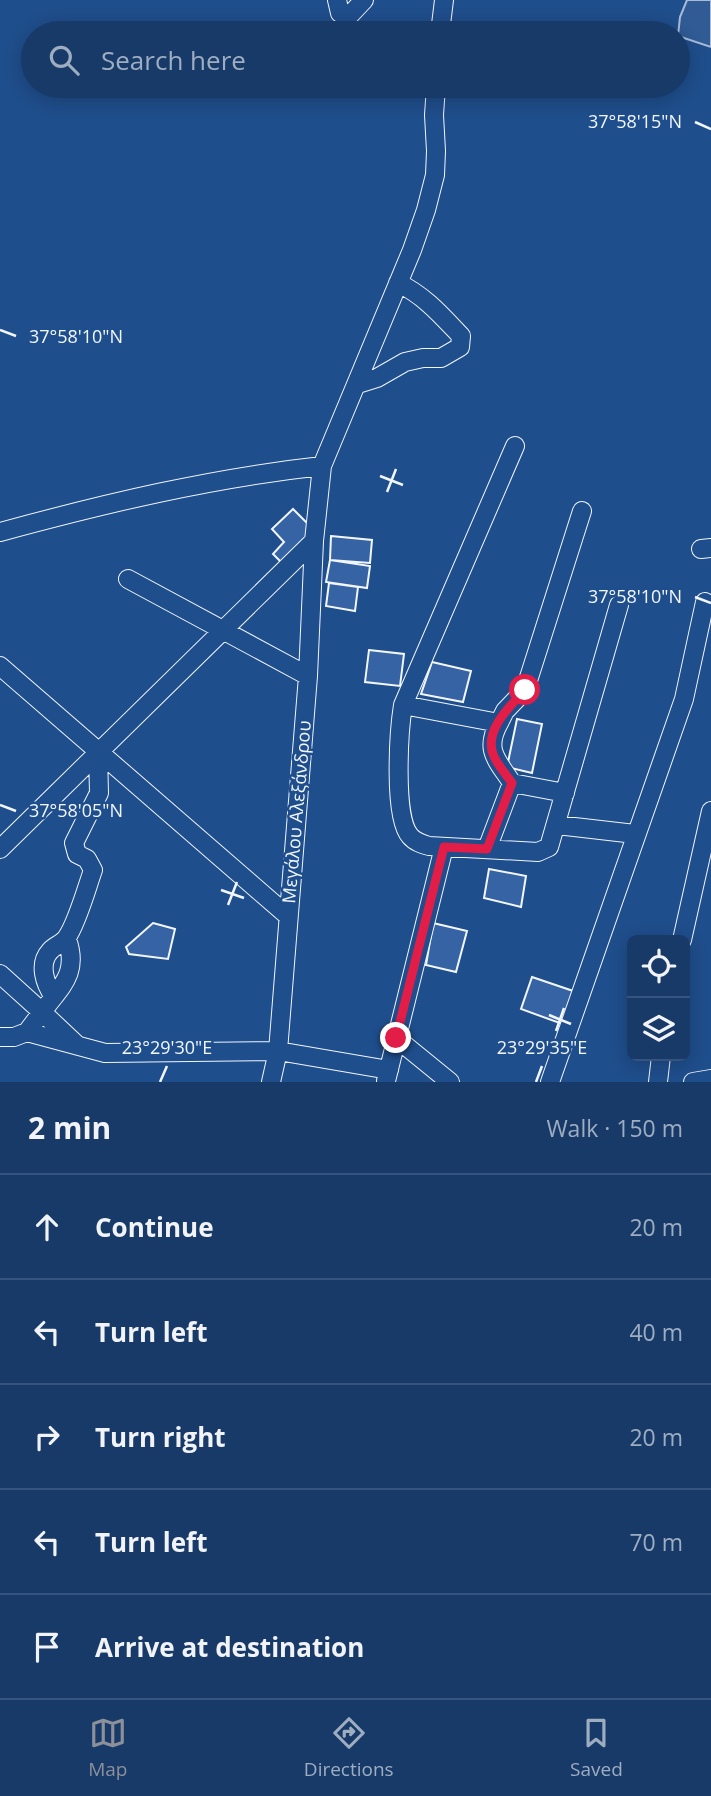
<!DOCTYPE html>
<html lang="en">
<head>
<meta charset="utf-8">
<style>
  body { margin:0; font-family:"Open Sans",sans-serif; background:#244571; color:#f1f3f6 }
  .controls { position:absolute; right:21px; bottom:21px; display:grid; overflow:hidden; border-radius:10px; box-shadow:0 4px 18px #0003 }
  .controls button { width:63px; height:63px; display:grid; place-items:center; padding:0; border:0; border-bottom:2px solid #36547d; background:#173a69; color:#f1f3f6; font:35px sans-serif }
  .stop { position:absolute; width:21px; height:21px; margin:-16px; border:5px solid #e11d48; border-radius:50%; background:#fff }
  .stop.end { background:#e11d48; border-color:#fff; box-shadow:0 2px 7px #0008 }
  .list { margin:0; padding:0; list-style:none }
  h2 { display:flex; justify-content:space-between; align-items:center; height:91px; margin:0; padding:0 28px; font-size:30px }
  h2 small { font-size:23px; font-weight:400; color:#9eadc0 }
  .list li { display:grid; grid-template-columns:46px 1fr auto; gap:21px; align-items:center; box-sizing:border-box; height:105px; padding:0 28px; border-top:2px solid #36547d }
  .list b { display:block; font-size:26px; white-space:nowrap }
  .list em { font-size:23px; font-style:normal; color:#9eadc0 }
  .icon { flex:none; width:38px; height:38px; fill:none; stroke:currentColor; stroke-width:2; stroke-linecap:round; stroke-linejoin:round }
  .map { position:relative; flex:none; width:711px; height:1082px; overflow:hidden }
  .search { position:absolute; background:#173a69; box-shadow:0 4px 18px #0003; left:21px; right:21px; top:21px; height:77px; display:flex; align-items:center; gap:18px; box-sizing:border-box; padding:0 24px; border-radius:38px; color:#9eadc0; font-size:26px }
  .sheet { height:616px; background:#173a69 }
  nav { display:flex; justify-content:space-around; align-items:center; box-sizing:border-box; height:98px; border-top:2px solid #36547d; background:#173a69; font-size:19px; color:#9eadc0 }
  nav a { display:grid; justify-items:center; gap:4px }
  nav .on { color:#8c9099 }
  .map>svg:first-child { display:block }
  .parking { fill:#305b95; stroke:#a8bbd7; stroke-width:2 }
  .building { fill:#3563a3; stroke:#f2f6ff; stroke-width:2 }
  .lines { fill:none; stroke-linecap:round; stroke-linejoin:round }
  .minor-casing { stroke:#f2f6ff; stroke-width:20 }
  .minor { stroke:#1f4e8c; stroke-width:18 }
  .route { stroke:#e11d48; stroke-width:9 }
  .ticks { fill:none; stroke:#f2f6ff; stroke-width:2.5 }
  .labels { text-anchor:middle; stroke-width:5; stroke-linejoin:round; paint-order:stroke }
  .street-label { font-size:18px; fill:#f2f6ff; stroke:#1f4e8c }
  .ticks-label { font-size:18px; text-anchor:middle; fill:#f2f6ff; stroke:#1f4e8c; stroke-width:5; stroke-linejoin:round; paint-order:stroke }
</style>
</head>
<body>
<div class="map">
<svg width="711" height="1082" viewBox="0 0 711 1082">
  <rect width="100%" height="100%" fill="#1f4e8c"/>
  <!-- parking -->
  <path class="parking" d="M687 0H711V47L678 36 680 17Z"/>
  <!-- building -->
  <path class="building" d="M293 509 315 531 282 563 273 554 284 542 272 529Z
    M331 536 372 540 370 563 330 560Z
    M330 560 370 566 367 588 326 582Z
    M329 583 358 587 355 611 326 606Z
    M369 650 404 654 400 686 365 682Z
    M432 662 471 671 463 702 421 694Z
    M517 719 542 724 532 773 507 767Z
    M489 869 526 876 521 907 484 898Z
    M153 923 175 929 168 959 129 954 126 947Z
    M433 923 467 931 456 972 426 965Z
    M532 977 579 993 568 1026 521 1009Z"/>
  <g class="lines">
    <!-- minor casing -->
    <g class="minor-casing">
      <path id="minor" d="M337 0 340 13 348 17 364 0
        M440 33 444 0
        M358 384 377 378 405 362 423 358H441L460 347 461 336C442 316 424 295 398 283
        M515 446 403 705C399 730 393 817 410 836 415 842 422 844 429 846L538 852 549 847 619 605
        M0 532C107 503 212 478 322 466
        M701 549 711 548
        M128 579 308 676
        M0 666 288 916
        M403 705 499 723 505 711 525 690 582 511
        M499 723C484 750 497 760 512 783L565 793
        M557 825 635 834
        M0 849 314 541
        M487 849 512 783
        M67 939C79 974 61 986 42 1012L76 1044
        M682 940 711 811
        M0 974 42 1012 27 1032 105 1053 278 1051 389 1070
        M54 997C45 984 38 964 50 951 55 945 63 944 67 937 77 923 87 887 93 870L87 859 77 854 74 843 99 793 98 753
        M0 1037H14L27 1032
        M396 1038 450 1082
        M386 1081 444 847
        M271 1082 278 1051 308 676 314 541 322 466 412 250 426 210 435 175 436 151 434 115 436 86
        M550 1082 684 699 705 602
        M658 1082 661 1056
        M693 1082 711 1079"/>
    </g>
    <!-- minor -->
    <use href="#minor" class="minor"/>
  </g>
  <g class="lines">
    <!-- route -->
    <path class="route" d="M396 1038 444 847 487 849 512 783C506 774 497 765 493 754 484 730 511 705 525 690"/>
  </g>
  <!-- ticks -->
  <path class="ticks" d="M695 122 711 129M0 330 16 336M380 476 403 485M387 492 396 469M695 597 711 603M0 805 16 811M221 890 244 898M228 905 237 882M549 1015 571 1024M556 1031 564 1008M160 1082 167 1066M536 1082 542 1066"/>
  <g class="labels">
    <!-- street labels -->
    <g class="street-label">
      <text transform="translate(297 812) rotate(-85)" y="6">Μεγάλου Αλεξάνδρου</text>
    </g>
  </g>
  <g class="ticks-label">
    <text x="635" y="128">37°58'15"N</text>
    <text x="76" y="343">37°58'10"N</text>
    <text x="635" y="603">37°58'10"N</text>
    <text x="76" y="817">37°58'05"N</text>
    <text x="167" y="1054">23°29'30"E</text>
    <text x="542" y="1054">23°29'35"E</text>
  </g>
</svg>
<div class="controls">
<button><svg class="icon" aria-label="locate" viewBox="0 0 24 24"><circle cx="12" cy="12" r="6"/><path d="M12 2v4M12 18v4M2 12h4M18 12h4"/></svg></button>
<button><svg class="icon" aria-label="layers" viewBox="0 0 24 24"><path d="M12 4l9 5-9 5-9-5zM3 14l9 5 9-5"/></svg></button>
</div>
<div class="stop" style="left:525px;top:690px"></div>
<div class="stop end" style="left:396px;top:1038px"></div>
<div class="search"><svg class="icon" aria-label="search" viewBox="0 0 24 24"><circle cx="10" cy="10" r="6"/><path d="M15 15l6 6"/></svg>Search here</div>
</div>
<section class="sheet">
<h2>2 min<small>Walk · 150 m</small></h2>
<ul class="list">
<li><svg class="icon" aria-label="ahead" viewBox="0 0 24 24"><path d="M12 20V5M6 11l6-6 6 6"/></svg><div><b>Continue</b></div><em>20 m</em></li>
<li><svg class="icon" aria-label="left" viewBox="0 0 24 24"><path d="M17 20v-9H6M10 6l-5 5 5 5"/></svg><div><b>Turn left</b></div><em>40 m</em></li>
<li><svg class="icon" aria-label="right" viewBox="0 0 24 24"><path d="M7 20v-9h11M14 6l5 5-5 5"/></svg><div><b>Turn right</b></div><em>20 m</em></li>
<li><svg class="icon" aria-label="left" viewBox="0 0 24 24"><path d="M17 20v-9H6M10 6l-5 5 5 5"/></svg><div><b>Turn left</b></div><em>70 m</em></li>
<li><svg class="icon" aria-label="arrive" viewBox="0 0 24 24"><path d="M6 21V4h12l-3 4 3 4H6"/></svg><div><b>Arrive at destination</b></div></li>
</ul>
</section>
<nav>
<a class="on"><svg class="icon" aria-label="map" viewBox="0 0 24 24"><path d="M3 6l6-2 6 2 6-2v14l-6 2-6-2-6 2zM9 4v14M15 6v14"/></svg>Map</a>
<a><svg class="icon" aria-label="directions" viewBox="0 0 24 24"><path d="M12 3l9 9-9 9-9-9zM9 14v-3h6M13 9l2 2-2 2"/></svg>Directions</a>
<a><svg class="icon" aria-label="saved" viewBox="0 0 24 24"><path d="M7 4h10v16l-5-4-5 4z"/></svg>Saved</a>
</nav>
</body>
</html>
